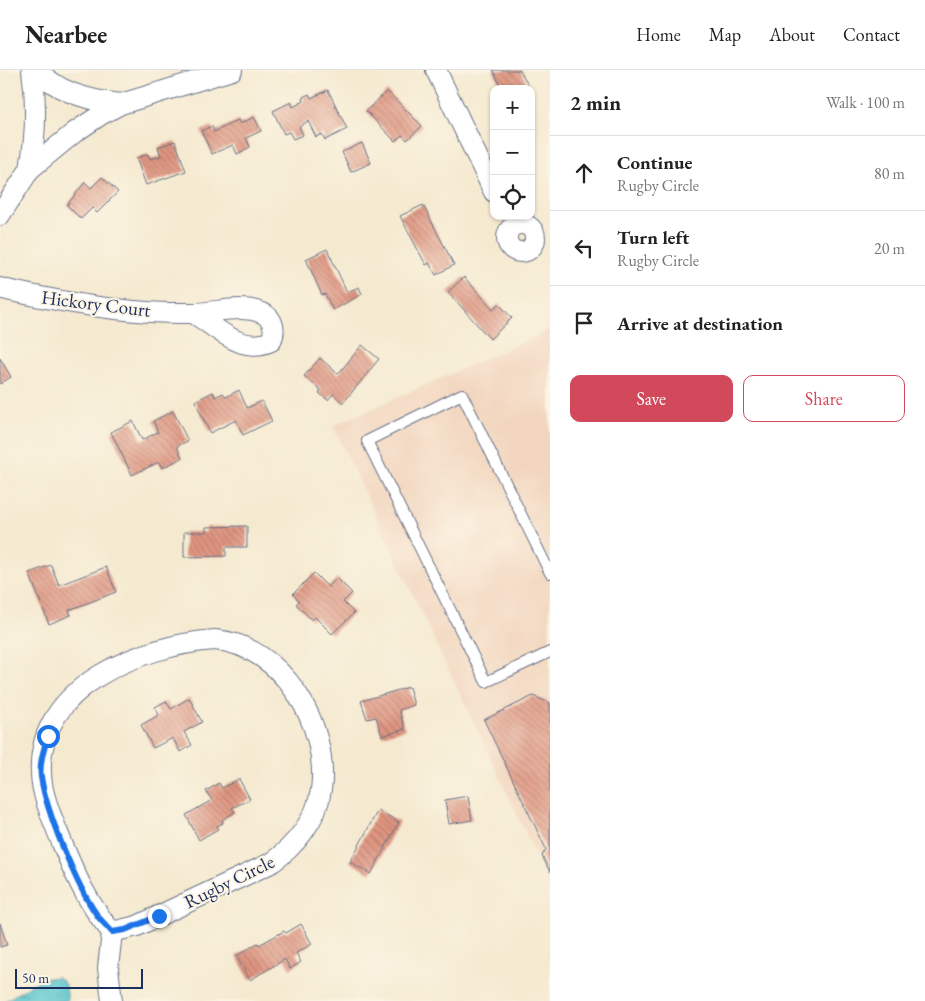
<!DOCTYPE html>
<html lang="en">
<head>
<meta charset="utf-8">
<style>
  body { margin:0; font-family:"EB Garamond",serif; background:#f6f6f6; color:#222 }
  .controls { position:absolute; right:15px; top:15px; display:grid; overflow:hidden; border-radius:10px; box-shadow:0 1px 4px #0004 }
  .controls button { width:45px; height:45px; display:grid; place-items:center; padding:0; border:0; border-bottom:1px solid #e0e0e0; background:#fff; color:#222; font:25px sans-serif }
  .scale { position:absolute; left:15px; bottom:12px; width:128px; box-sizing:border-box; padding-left:5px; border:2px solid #1b2f5e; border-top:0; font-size:14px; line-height:18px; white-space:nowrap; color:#1b2f5e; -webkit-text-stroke:4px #fcf5e5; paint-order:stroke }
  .stop { position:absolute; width:15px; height:15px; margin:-11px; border:4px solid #1a73e8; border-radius:50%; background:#fff }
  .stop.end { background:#1a73e8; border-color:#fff; box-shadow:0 1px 5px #0008 }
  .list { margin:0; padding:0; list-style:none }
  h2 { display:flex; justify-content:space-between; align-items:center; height:65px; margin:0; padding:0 20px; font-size:21px }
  h2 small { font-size:16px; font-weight:400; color:#767676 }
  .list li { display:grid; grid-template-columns:32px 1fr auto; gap:15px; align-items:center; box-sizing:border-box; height:75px; padding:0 20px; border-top:1px solid #e0e0e0 }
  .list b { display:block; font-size:19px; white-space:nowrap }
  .list p { margin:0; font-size:16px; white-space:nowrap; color:#767676 }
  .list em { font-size:16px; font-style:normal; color:#767676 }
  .actions { display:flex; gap:10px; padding:15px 20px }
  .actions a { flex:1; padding:11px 0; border:1px solid #d1495b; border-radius:10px; text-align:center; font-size:18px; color:#d1495b }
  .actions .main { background:#d1495b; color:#fff }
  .icon { flex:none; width:28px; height:28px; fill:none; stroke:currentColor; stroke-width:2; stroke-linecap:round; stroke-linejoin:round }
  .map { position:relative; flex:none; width:550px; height:931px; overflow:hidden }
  header { display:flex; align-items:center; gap:30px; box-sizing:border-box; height:70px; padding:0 25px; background:#fff; border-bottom:1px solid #e0e0e0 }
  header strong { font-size:24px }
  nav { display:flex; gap:28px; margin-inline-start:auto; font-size:18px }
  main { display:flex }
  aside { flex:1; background:#fff }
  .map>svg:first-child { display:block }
  .built { fill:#f2d5be }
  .water { fill:url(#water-ripples); stroke:#397a96 }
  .building { fill:url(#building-back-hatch) }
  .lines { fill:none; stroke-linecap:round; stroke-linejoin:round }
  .lane-casing { stroke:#677086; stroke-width:12 }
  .street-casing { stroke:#677086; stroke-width:22 }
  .lane { stroke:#fff; stroke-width:10 }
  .street { stroke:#fff; stroke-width:20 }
  .route { stroke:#1a73e8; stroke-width:6 }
  .labels { text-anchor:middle; stroke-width:4; stroke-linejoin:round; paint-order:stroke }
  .street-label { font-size:19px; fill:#1b2f5e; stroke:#fcf5e5 }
</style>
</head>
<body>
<header>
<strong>Nearbee</strong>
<nav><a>Home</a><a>Map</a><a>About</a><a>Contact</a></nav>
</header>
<main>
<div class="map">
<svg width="550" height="931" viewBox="0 0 550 931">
  <defs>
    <pattern id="water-ripples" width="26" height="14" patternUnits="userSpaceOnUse" patternTransform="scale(1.25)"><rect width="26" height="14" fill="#57c5cd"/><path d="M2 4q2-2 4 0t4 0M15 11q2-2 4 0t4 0" fill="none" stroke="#47a0aa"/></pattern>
    <pattern id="building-back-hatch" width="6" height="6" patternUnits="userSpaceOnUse" patternTransform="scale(1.25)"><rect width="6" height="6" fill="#e09580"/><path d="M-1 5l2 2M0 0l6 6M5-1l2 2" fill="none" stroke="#b57a6c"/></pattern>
  </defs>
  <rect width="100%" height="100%" fill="#fcf5e5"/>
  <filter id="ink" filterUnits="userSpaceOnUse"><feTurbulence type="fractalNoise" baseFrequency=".02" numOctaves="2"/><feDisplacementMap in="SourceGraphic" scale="10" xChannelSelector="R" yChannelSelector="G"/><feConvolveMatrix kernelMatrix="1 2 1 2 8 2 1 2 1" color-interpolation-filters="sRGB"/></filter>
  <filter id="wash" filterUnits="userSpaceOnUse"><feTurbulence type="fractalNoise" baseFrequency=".0096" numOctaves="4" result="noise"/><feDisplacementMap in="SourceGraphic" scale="20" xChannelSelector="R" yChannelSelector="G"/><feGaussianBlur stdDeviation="1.12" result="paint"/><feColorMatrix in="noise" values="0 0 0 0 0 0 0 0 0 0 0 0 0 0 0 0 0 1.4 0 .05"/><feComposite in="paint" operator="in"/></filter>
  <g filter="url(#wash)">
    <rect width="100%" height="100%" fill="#f5ead0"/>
    <!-- built -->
    <path class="built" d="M550 260V814L333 356Z"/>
    <!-- water -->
    <path class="water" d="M57 907C67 912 67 921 67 931H5L41 909Z"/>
    <g id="blocks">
      <!-- building -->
      <path class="building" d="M493 0H520L528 15 521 19H502Z
        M328 20 347 59 325 70 322 64 316 67 308 51 299 57 303 65 293 69 289 62 284 64 273 41 291 32 293 37 304 31 303 27 309 24 311 28Z
        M387 21 422 56 407 70 402 65 395 71 366 41Z
        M254 47 261 61 246 68 250 77 237 84 233 75 212 84 201 61 212 56 214 62 238 50 240 54Z
        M175 71 186 101 146 115 136 88 148 84 150 89 161 86 158 77Z
        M362 73 371 93 351 102 342 82Z
        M102 107 118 122 97 143 92 138 81 149 67 135 85 112 91 118Z
        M423 135 454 195 436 205 429 193 426 195 400 146Z
        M327 179 347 222 359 217 362 224 333 240 325 224 322 225 306 189Z
        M464 207 493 239 499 234 512 248 490 269 448 222Z
        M362 275 379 289 343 333 333 324 328 330 319 323 321 320 304 306 320 288 338 304Z
        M0 288 11 307 0 314Z
        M239 320 247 338 262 331 272 351 243 365 236 350 210 363 195 331 213 322 215 327 223 323 226 327Z
        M173 341 188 371 177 376 182 388 162 398 159 392 132 405 111 362 133 351 142 370 158 362 153 351Z
        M247 456V477H226V486L184 487V462H206V457Z
        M51 495 59 515 106 497 116 522 69 540 71 545 49 554 29 503Z
        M314 503 328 517 337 508 352 523 343 532 354 543 332 564 315 547 312 550 296 534 299 531 293 524Z
        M409 617 414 635 399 640 405 659 382 666 376 647 367 649 361 631Z
        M533 626 550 633V802L542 786 546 779 484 650Z
        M189 628 202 652 184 662 192 675 180 682 173 668 153 678 141 655 159 645 155 637 166 631 171 639Z
        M239 709 250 729 232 738 235 742 222 750 223 753 217 756 218 759 199 770 186 745 212 730 206 721 219 713 222 718Z
        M468 726 472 750 449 754 445 730Z
        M378 740 399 752 371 804 350 792Z
        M0 853 7 875 0 877Z
        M301 854 312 874 296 883 301 892 290 899 285 889 250 910 236 886 258 873 259 875 284 861 286 863Z"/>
    </g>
  </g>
  <g filter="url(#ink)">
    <use href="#blocks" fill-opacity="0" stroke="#677086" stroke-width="1"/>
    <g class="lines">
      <!-- lane casing -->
      <g class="lane-casing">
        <path id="lane" d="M550 503 462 324 367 371 486 612 550 582"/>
      </g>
      <!-- street casing -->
      <g class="street-casing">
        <path id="street" d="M38 0C57 23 93 31 121 34
          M436 0 494 122
          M30 99C36 65 37 34 32 0
          M0 145 30 99 75 62 102 44 121 34 232 0
          M507 168a14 14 0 1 1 28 0a14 14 0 1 1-28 0Z
          M0 218C13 222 28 224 41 227 90 237 143 244 193 243 215 243 241 234 262 243 274 248 276 261 271 271 241 285 217 257 193 243
          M215 570C282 575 330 656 321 720 317 750 294 777 271 793L137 856 112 862C89 836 75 805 62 773 54 752 42 728 41 704 36 615 143 575 215 570Z
          M112 931 108 898 112 862"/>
      </g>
      <!-- lane -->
      <use href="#lane" class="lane"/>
      <!-- street -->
      <use href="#street" class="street"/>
    </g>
  </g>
  <g class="lines" filter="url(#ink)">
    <!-- route -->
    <path class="route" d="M48 666C44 679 39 693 41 707 46 741 77 817 97 845 101 851 107 856 112 862L125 860 159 846"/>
  </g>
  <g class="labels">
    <!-- street labels -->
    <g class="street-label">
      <text transform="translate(96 233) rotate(7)" y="7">Hickory Court</text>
      <text transform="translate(229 811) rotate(-26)" y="7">Rugby Circle</text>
    </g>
  </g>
</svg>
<div class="controls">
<button>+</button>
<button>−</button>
<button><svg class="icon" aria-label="locate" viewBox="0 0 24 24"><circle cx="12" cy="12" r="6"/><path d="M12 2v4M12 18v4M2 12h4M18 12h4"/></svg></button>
</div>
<div class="scale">50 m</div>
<div class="stop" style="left:48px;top:666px"></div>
<div class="stop end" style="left:159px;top:846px"></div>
</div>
<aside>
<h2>2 min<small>Walk · 100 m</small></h2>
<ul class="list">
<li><svg class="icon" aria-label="ahead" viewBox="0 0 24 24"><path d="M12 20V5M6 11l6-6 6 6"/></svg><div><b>Continue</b><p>Rugby Circle</p></div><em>80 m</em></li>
<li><svg class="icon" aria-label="left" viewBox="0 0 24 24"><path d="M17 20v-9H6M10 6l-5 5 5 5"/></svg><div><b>Turn left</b><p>Rugby Circle</p></div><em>20 m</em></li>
<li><svg class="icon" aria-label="arrive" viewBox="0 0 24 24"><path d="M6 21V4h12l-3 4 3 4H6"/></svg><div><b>Arrive at destination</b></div></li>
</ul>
<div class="actions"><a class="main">Save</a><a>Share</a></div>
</aside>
</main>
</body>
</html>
